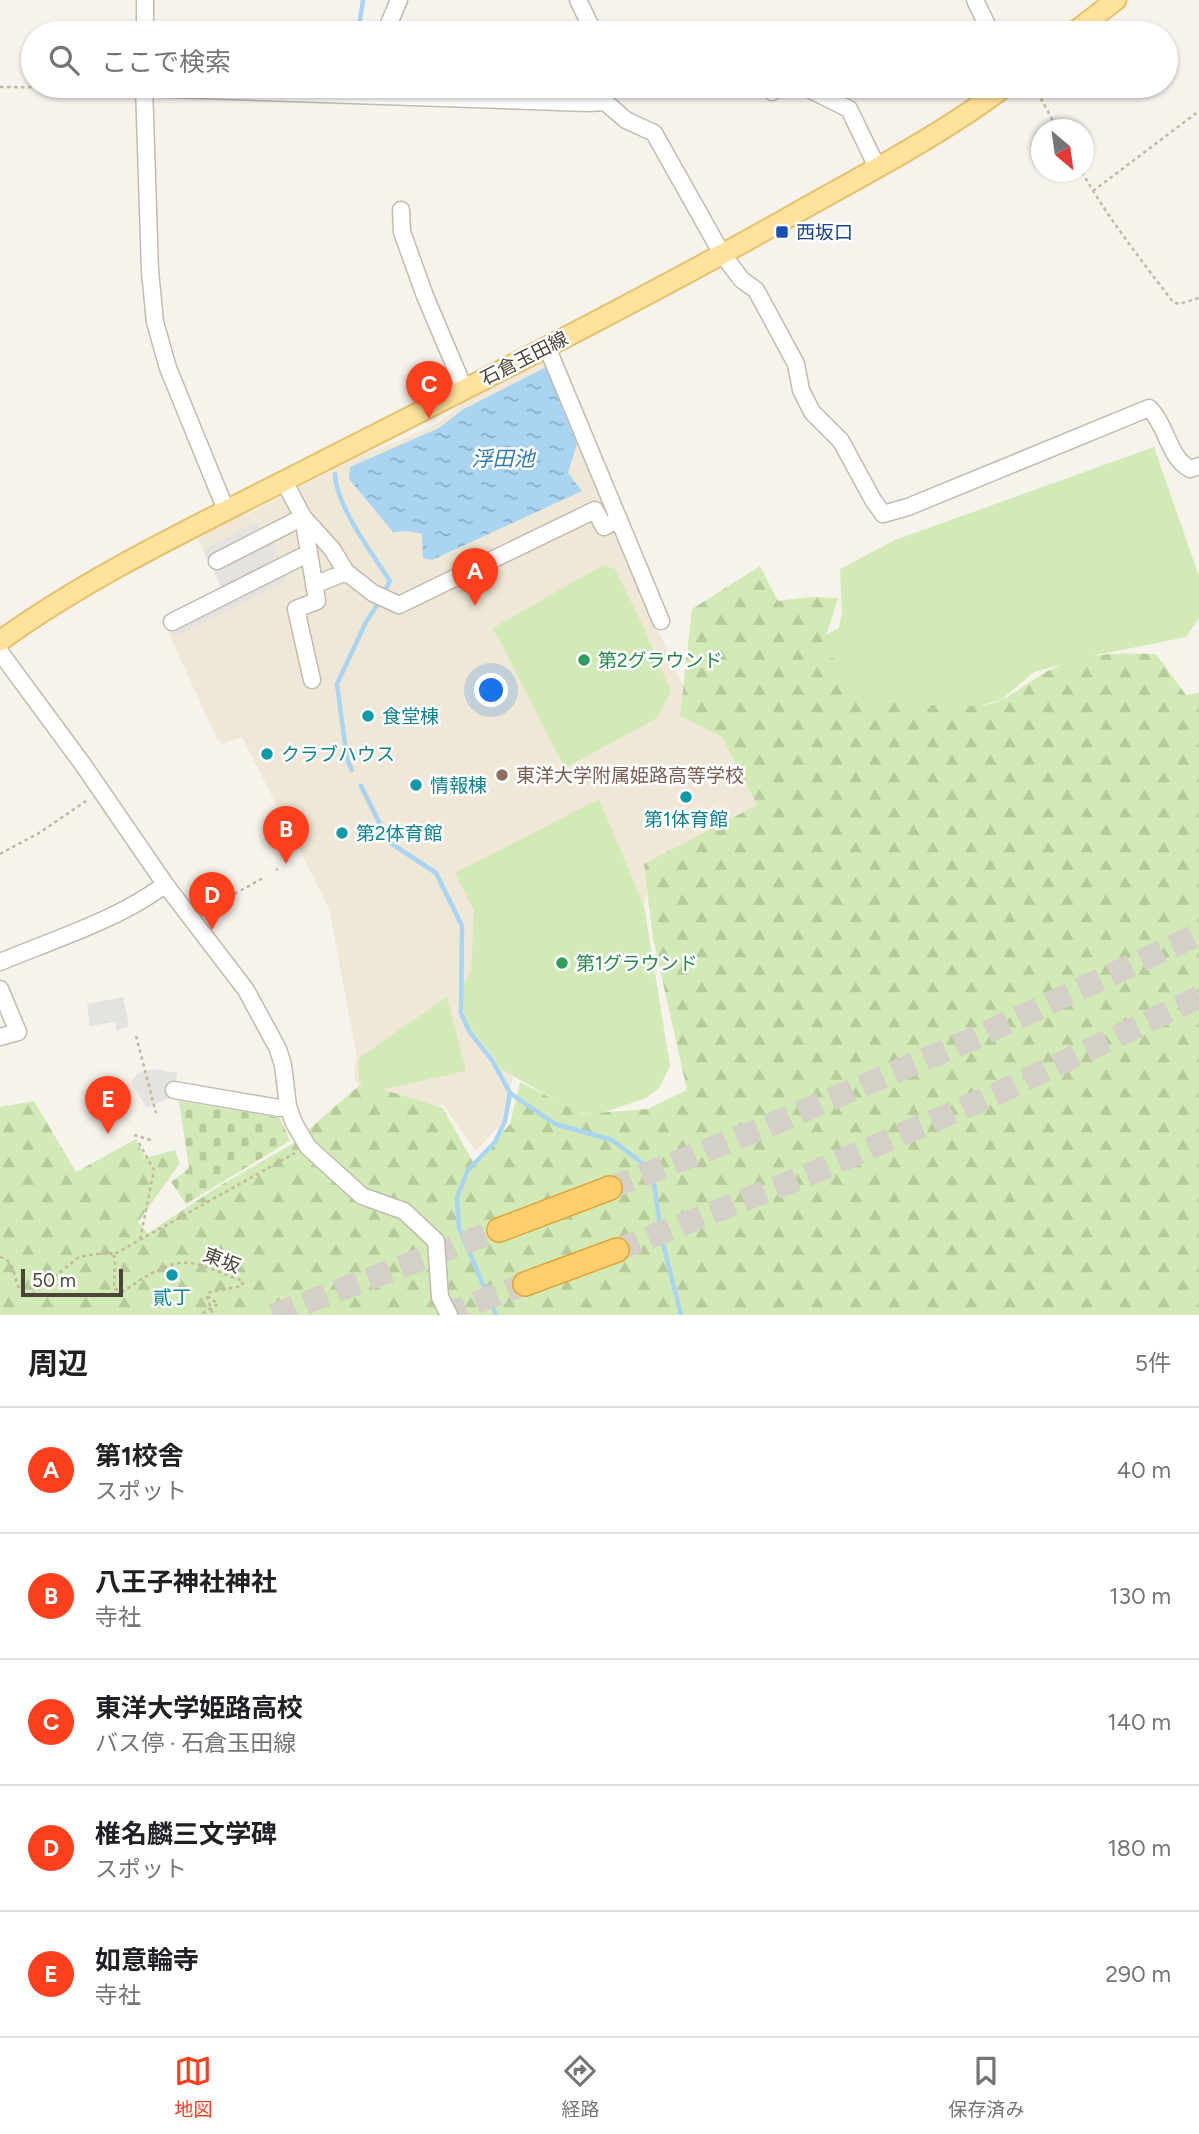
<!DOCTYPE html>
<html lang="ja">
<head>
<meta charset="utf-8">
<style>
  body { margin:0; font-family:Figtree,"Noto Sans JP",sans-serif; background:#f6f6f6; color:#202124 }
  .compass { position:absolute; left:1031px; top:119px; width:63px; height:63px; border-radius:50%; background:#fff; box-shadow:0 2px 5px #0004; rotate:151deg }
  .scale { position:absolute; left:21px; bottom:18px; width:102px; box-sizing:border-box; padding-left:7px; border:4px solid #4b4439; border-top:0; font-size:19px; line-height:24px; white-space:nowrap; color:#4b4439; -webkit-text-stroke:5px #fff; paint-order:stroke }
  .you { position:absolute; left:492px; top:691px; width:24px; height:24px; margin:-18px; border:5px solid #fff; border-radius:50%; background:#1a73e8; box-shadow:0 0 0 10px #1a73e833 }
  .badge { display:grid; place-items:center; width:46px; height:46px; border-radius:50%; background:#fc3f1d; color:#fff; font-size:23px; font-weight:700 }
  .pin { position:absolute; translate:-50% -58px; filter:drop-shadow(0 2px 4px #0008) }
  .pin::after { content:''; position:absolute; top:37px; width:24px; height:21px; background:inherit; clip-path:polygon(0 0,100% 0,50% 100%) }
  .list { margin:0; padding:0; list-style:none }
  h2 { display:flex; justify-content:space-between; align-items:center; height:91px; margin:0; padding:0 28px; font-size:30px }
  h2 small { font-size:23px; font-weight:400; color:#757577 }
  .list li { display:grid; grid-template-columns:46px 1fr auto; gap:21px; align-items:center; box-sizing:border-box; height:126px; padding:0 28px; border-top:2px solid #e0e0e0 }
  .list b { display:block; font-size:26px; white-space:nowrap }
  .list p { margin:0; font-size:23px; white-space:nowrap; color:#757577 }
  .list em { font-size:23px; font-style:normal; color:#757577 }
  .icon { flex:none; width:38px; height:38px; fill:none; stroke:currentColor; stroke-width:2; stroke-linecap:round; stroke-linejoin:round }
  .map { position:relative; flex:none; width:1199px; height:1315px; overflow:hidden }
  .search { position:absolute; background:#fff; box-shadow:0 2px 5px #0004; left:21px; right:21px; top:21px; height:77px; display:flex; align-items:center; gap:18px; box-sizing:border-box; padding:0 24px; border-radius:38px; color:#757577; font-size:26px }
  .sheet { height:721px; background:#fff }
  nav { display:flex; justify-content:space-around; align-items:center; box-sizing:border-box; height:98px; border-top:2px solid #e0e0e0; background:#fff; font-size:19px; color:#757577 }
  nav a { display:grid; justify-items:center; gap:4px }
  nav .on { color:#fc3f1d }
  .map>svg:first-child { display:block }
  .education { fill:#efe8d6 }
  .grass { fill:#d2eab5 }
  .forest { fill:url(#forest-firs) }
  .cemetery { fill:url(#cemetery-stones) }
  .parking { fill:#e5e3e0 }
  .water { fill:url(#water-ripples) }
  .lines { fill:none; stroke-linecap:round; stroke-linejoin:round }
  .stream { stroke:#a9d4f2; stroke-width:4.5 }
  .highway-tunnel { stroke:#d4d0c8; stroke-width:23; stroke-dasharray:23 11; stroke-linecap:butt }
  .minor-casing { stroke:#c2bbae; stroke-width:19 }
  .major-casing { stroke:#e6c16a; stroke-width:23 }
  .highway-casing { stroke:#e0a43c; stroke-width:26 }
  .path { stroke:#c4b79f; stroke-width:2.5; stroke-dasharray:3.5 3.5; stroke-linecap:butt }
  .minor { stroke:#fff; stroke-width:16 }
  .major { stroke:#ffe39c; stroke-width:19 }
  .highway { stroke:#ffcf6e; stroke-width:23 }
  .transit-dot { fill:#1a4fb4; stroke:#fff; stroke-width:2.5 }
  .leisure-dot { fill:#2e9e5b; stroke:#fff; stroke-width:2.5 }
  .culture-dot { fill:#0f9aa8; stroke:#fff; stroke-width:2.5 }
  .education-dot { fill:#8d6e63; stroke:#fff; stroke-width:2.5 }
  .labels { text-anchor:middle; stroke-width:5; stroke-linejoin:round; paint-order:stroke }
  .transit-label { font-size:19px; fill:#164399; stroke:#fff; text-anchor:start }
  .street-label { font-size:19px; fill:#4b4439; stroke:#fff }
  .leisure-label { font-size:19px; fill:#27864d; stroke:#fff; text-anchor:start }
  .culture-label { font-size:19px; fill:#0d838f; stroke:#fff; text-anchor:start }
  .education-label { font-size:19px; fill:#785e54; stroke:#fff; text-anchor:start }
  .water-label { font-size:21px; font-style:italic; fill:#2e7ab2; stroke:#fff }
</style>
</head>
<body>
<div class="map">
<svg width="1199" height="1315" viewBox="0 0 1199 1315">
  <defs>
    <pattern id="forest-firs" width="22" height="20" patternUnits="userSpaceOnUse" patternTransform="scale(1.75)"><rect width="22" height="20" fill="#d2eab5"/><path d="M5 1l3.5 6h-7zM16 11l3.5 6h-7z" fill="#b6ca9c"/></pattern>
    <pattern id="cemetery-stones" width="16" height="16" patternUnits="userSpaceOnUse" patternTransform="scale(1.75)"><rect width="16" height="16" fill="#d2eab5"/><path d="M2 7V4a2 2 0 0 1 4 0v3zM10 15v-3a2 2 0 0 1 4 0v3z" fill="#b6ca9c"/></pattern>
    <pattern id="water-ripples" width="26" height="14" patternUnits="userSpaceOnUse" patternTransform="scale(1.75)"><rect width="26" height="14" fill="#a9d4f2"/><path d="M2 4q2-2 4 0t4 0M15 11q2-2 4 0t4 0" fill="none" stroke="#8caec5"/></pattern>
  </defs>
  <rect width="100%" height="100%" fill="#f6f3ec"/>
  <!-- education -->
  <path class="education" d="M543 361 546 362 595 484 641 587 653 622 664 642 670 660 699 714 722 732 757 805 653 873 644 906 670 1066 659 1088 646 1098 578 1113 513 1076 502 1123 476 1151 443 1105 395 1110 362 1088 355 1080 354 1065 357 1057 329 908 242 737 222 744 217 739 162 619 225 594 196 536 237 514 244 516 358 457 406 438 436 424 468 399Z"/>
  <!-- grass -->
  <path class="grass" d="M1154 447 1199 576V618L1186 637 1097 655 1034 672 1001 700 970 708 857 702 819 639 839 628 842 612 840 569 895 540Z
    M603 565 615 569 642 624 671 692 657 718 565 768 493 628Z
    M599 799 644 906 670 1066 659 1088 646 1098 599 1114 578 1113 498 1067 495 1058 465 1021 462 986 471 972 474 911 455 873Z
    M447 997 466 1071 375 1091 359 1080 358 1063 360 1057Z"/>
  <!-- forest -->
  <path class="forest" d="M760 566 778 601 809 597 838 598 824 643 854 695C885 702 969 712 997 702 1016 694 1033 678 1052 669 1087 652 1119 653 1156 654L1186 695 1199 693V1315H0V1107L34 1101 76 1172 136 1139 145 1158 175 1150 180 1163 138 1222 148 1233 221 1185 292 1144 362 1083 443 1108 474 1164 510 1124 520 1082 582 1114 648 1109 687 1090 653 938 644 864 757 805 722 737 680 716 692 609Z"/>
  <!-- cemetery -->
  <path class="cemetery" d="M179 1101 280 1118 290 1141 186 1204 171 1182 189 1168Z"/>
  <!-- parking -->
  <path class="parking" d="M257 522 260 531 265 528 285 569 281 572 286 581 175 637 168 618 225 594 203 550Z
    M123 997 129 1026 117 1031 115 1022 90 1026 87 1004Z
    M154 1069 178 1073 170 1098 146 1108 131 1081 138 1073Z"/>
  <!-- water -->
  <path class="water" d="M546 367 577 444 568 473 582 491 432 560 423 558 422 534 408 531 393 532 349 479 350 467 439 428 462 410Z"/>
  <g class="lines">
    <!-- stream -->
    <path class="stream" d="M358 33 363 0
      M335 474C336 506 372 553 390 581L383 594
      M352 770 347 759 337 684 366 622 380 601
      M361 786 389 842 436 873 462 926 461 1013 469 1031 492 1060 510 1093 555 1124 612 1140 645 1165 654 1184 662 1239 681 1315
      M496 1315 459 1228 457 1197 468 1170 495 1142 505 1121 510 1093"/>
    <!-- highway-tunnel -->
    <path class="highway-tunnel" d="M610 1188 768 1126 970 1040 1199 934
      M617 1250 793 1181 996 1094 1199 997
      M273 1315 499 1230
      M444 1315 525 1284"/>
    <!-- minor casing -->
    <g class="minor-casing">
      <path id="minor" d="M578 0 594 33
        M975 0 991 33
        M145 33V0
        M385 33 399 0
        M144 86 150 271 155 322 168 368 226 510
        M598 86 605 102 626 120 654 133 722 254 742 280 756 290 796 364 801 390 812 412 841 441 873 500 883 514 908 507 1149 408C1167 425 1168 457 1190 469L1199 466
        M803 86 849 109 877 167
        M144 88 588 103 605 102
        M772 92 783 86
        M401 210 402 232 425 296 464 388
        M547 347 661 621
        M284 481 303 517 332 549 346 572 373 593 399 605 595 510 604 527 619 519
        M217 561 303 517 317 601 296 609 312 680
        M314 585 346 572
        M172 622 309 553
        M0 652 84 766 165 884 246 990 278 1049 283 1065 288 1106 294 1123 308 1147 362 1196 404 1211 436 1241 440 1297 449 1315
        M0 962C50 941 123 918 165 884
        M0 989 18 1032 0 1037
        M174 1090 279 1108 288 1106"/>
    </g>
    <!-- major casing -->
    <g class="major-casing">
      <path id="major" d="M1073 33 1116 0
        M0 641C87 578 186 531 282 482 450 397 619 312 784 220 859 177 937 138 1006 86"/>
    </g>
    <!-- highway casing -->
    <g class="highway-casing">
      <path id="highway" d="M499 1230 610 1188
        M525 1284 617 1250"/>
    </g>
    <!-- path -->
    <path class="path" d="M1034 86 1058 130
      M0 87 130 88
      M1082 172C1108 218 1141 260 1173 302L1179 304 1199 298
      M1093 191 1199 111
      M0 854 39 833 89 799
      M276 870 278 869
      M204 911 263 878
      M136 1036 156 1113
      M134 1135 151 1140
      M139 1143 154 1170 140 1240
      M113 1255 115 1258 114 1289 124 1291C141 1279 168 1260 190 1263 206 1265 227 1276 243 1281L242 1286 210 1292 207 1296 218 1304 199 1315
      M0 1257C12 1261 13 1269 16 1280 17 1286 21 1291 25 1296H30L79 1257 109 1252 113 1255 295 1153
      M207 1296 213 1315"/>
    <!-- minor -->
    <use href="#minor" class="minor"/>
    <!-- major -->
    <use href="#major" class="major"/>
    <!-- highway -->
    <use href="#highway" class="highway"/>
  </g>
  <!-- markers -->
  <rect class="transit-dot" x="775" y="225" width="14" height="14" rx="3.5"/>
  <g class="leisure-dot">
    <circle cx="584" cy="660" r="7"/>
    <circle cx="562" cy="963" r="7"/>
  </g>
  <g class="culture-dot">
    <circle cx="368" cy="716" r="7"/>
    <circle cx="267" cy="754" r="7"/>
    <circle cx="416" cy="785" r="7"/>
    <circle cx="686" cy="797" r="7"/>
    <circle cx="342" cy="833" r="7"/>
    <circle cx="172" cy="1275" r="7"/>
  </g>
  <circle class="education-dot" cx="502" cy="775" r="7"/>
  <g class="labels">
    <!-- transit labels -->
    <g class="transit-label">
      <text x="796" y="239">西坂口</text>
    </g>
    <!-- street labels -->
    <g class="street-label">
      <text transform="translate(524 358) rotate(-27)" y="7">石倉玉田線</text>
      <text transform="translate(222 1260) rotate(21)" y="7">東坂</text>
    </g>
    <!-- leisure labels -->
    <g class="leisure-label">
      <text x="598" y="667">第2グラウンド</text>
      <text x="576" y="970">第1グラウンド</text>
    </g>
    <!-- culture labels -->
    <g class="culture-label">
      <text x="382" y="723">食堂棟</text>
      <text x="281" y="761">クラブハウス</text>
      <text x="430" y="792">情報棟</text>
      <text x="686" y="826" text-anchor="middle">第1体育館</text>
      <text x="356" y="840">第2体育館</text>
      <text x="172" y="1304" text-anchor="middle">貳丁</text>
    </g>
    <!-- education labels -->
    <g class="education-label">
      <text x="516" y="782">東洋大学附属姫路高等学校</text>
    </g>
    <!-- water labels -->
    <g class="water-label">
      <text x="503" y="466">浮田池</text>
    </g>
  </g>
</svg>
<svg class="compass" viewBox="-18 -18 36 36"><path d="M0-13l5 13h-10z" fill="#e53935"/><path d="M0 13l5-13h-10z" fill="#757577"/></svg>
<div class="scale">50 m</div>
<div class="you"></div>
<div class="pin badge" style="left:475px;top:606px">A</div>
<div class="pin badge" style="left:286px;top:864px">B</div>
<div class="pin badge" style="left:429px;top:419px">C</div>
<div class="pin badge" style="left:212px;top:930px">D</div>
<div class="pin badge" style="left:108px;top:1134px">E</div>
<div class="search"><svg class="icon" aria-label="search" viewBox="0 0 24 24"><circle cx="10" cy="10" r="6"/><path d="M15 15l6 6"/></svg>ここで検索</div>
</div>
<section class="sheet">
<h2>周辺<small>5件</small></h2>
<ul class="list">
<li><span class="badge">A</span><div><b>第1校舎</b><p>スポット</p></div><em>40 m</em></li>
<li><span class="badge">B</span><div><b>八王子神社神社</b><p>寺社</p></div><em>130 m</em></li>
<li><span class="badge">C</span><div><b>東洋大学姫路高校</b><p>バス停 · 石倉玉田線</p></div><em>140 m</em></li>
<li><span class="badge">D</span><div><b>椎名麟三文学碑</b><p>スポット</p></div><em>180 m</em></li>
<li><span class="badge">E</span><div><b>如意輪寺</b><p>寺社</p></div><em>290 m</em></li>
</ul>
</section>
<nav>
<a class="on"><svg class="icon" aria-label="map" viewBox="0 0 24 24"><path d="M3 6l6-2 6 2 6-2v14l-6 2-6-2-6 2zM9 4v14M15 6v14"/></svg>地図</a>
<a><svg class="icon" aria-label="directions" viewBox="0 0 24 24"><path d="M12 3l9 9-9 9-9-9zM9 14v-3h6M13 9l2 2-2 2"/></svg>経路</a>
<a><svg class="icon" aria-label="saved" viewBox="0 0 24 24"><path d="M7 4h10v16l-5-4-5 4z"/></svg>保存済み</a>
</nav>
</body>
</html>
